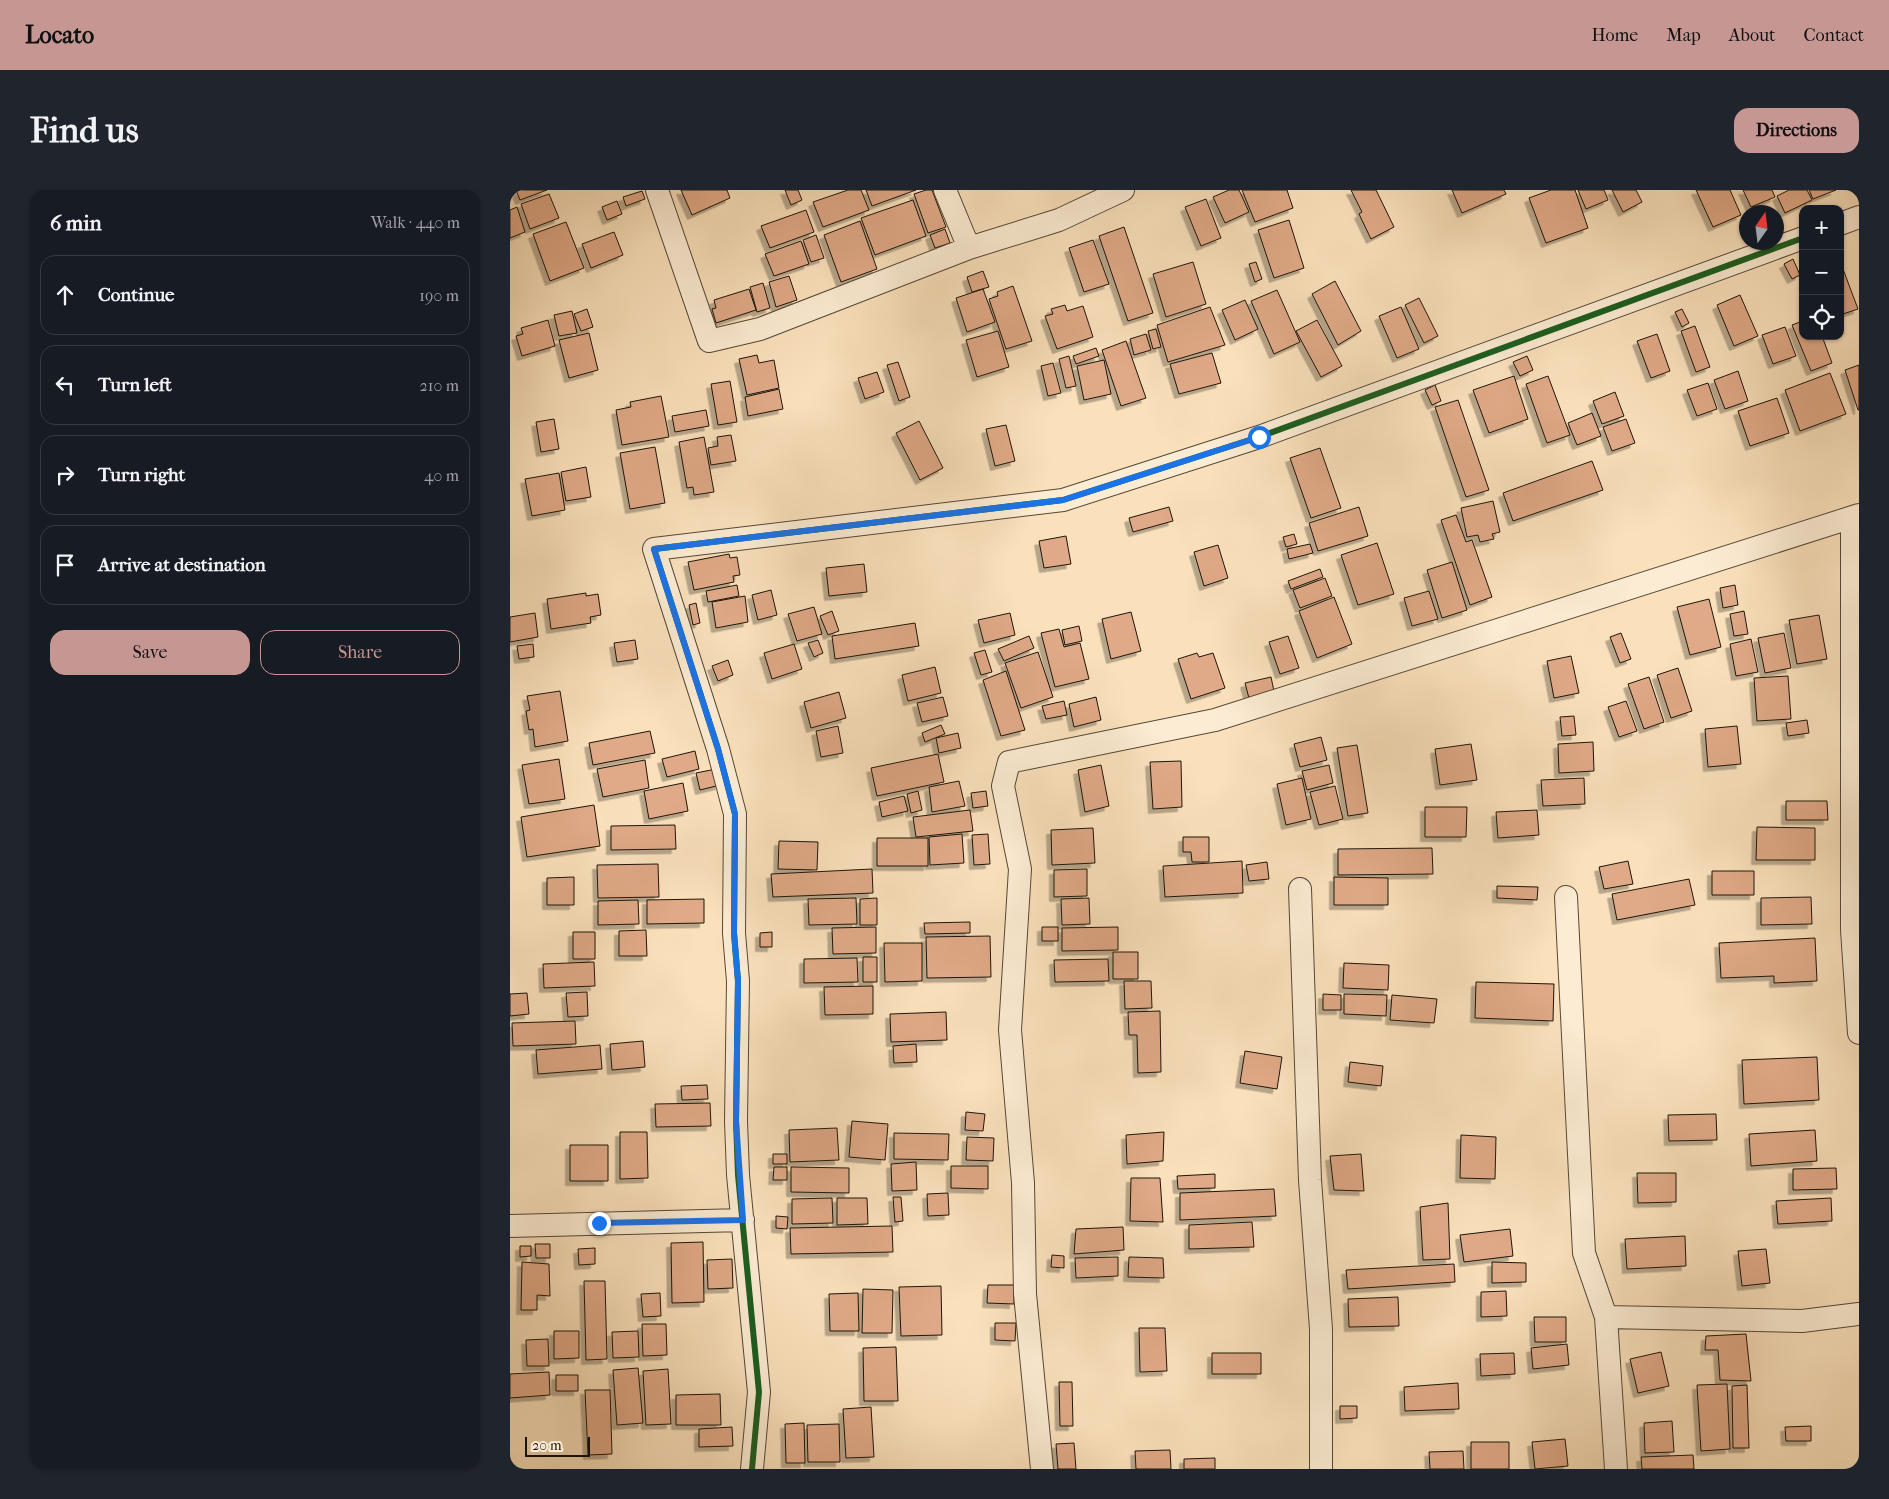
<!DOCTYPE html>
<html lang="en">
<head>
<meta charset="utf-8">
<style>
  body { margin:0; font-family:"IM FELL French Canon",serif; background:#20242c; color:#f1f3f6 }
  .controls { position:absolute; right:15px; top:15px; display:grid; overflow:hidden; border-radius:10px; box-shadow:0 1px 4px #0004 }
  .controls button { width:45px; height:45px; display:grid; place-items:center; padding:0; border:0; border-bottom:1px solid #363941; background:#171b24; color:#f1f3f6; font:25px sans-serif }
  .compass { position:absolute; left:1229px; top:15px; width:45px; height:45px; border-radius:50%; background:#171b24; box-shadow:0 1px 4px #0004; rotate:14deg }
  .scale { position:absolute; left:15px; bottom:12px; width:65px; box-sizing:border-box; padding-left:5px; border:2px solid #1c150c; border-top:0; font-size:14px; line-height:18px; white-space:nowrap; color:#1c150c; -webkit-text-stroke:4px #fcecd3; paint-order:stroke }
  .stop { position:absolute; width:15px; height:15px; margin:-11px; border:4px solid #1a73e8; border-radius:50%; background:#fff }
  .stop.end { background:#1a73e8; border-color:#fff; box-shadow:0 1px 5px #0008 }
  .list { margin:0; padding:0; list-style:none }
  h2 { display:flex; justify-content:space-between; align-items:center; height:65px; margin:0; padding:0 20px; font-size:21px }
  h2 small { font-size:16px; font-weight:400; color:#9ea1a6 }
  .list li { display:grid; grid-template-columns:32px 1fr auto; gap:15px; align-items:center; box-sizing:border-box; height:80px; margin:0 10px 10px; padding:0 10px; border:1px solid #363941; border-radius:15px }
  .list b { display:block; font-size:19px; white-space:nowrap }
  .list em { font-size:16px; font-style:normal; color:#9ea1a6 }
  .actions { display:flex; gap:10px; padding:15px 20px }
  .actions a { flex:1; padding:11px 0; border:1px solid #c59692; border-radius:15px; text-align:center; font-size:18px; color:#c59692 }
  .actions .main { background:#c59692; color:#111 }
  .icon { flex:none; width:28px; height:28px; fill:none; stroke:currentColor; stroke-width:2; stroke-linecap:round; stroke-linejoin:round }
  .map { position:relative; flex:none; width:1349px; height:1279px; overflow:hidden; border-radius:15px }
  header { display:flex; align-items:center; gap:30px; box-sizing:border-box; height:70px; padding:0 25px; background:#c59692; color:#111 }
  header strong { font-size:24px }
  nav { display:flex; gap:28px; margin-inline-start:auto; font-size:18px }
  .intro { display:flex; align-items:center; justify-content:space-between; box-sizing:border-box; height:120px; padding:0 30px }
  h1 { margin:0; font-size:35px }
  .button { padding:12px 22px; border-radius:15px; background:#c59692; color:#111; font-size:18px; font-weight:700 }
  main { display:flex; gap:30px; padding:0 30px }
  aside { flex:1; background:#171b24; border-radius:15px; box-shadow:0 1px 4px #0004 }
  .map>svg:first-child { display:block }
  .building { fill:#e0a987; stroke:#1c150c; filter:url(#shadow) }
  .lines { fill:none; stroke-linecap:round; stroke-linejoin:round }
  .minor-casing { stroke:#544838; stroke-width:24 }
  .minor { stroke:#fcecd3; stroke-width:22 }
  .cycleway-casing { stroke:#fcecd3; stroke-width:9 }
  .cycleway { stroke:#1b5e20; stroke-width:6 }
  .route { stroke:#1a73e8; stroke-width:6 }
</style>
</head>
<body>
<header>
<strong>Locato</strong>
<nav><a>Home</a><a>Map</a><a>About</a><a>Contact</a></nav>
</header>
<div class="intro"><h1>Find us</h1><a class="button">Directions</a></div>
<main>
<aside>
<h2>6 min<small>Walk · 440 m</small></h2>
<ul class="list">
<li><svg class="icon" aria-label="ahead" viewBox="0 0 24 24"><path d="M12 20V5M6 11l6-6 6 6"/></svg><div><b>Continue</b></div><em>190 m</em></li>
<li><svg class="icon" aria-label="left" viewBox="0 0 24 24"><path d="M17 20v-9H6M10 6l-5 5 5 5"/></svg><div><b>Turn left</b></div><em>210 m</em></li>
<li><svg class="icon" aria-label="right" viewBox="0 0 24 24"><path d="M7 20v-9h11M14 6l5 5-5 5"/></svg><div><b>Turn right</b></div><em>40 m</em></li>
<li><svg class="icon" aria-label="arrive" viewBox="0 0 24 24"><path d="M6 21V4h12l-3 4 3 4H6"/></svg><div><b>Arrive at destination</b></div></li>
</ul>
<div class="actions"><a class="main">Save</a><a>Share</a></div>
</aside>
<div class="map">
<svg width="1349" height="1279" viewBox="0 0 1349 1279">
  <defs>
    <filter id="shadow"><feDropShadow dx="-4.5" dy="4.5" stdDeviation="0" flood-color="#0004"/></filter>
  </defs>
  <rect width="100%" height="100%" fill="#fae1bc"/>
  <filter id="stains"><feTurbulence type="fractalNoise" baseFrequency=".004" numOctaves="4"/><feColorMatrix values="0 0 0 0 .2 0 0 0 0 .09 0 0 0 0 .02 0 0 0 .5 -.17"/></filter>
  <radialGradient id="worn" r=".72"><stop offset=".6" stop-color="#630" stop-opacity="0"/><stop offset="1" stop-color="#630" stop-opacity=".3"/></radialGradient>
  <!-- building -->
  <path class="building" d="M6 0H37L10 10Z
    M171 0H217L220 8 182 25Z
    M275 0H288L292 10 281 15Z
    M338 0H351L359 20 313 37 303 12Z
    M356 0H406L362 16Z
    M416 0H422L436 37 418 43 404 4Z
    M719 0H729L739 22 715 33 703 7Z
    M732 0H777L783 18 745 32Z
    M841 0H866L884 37 861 49 849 24 852 22Z
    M942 0H994L996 4 952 23Z
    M1041 0H1065L1078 38 1036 53 1019 8Z
    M1068 0H1094L1098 10 1076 19Z
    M1102 0H1126L1132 12 1113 22Z
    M1186 0H1220L1231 25 1203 37Z
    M1233 0H1262L1265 7 1241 17Z
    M1279 0H1297L1302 10 1275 23 1267 6Z
    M1299 0H1326L1303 9Z
    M132 1 135 9 116 16 113 7Z
    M39 4 49 28 20 39 11 14Z
    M696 9 711 48 691 56 675 17Z
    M403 10 416 46 365 65 351 28Z
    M107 11 112 24 97 30 92 17Z
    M7 17 15 42 0 48V20Z
    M296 20 304 42 260 58 251 36Z
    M779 30 794 78 764 88 748 40Z
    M350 31 367 79 331 92 314 45Z
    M56 32 74 78 40 91 23 44Z
    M614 37 643 123 618 131 589 46Z
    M435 39 440 53 425 58 420 45Z
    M104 42 113 65 81 78 72 54Z
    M306 45 314 68 301 72 293 50Z
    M583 50 599 94 574 102 559 58Z
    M291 51 299 74 264 86 255 64Z
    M1283 69 1290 85 1282 89 1274 74Z
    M1330 71 1348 119 1330 125Z
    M683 72 696 114 656 127 643 84Z
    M746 72 752 89 745 92 739 74Z
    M473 81 479 97 462 102 457 87Z
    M279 86 287 110 266 117 259 92Z
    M825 91 851 141 828 155 802 104Z
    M253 93 260 118 247 122 240 97Z
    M503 96 522 151 496 159 479 109 488 106 487 102Z
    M239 99 246 120 206 133 202 119 206 118 204 110Z
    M473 99 485 132 457 142 446 108Z
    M767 100 790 152 764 164 741 111Z
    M1230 105 1248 146 1224 156 1207 115Z
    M909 108 928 146 914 153 895 115Z
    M735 110 748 139 725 150 712 120Z
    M555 115 557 121 573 116 583 147 547 159 535 126 543 124 541 119Z
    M700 117 715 155 658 172 647 135Z
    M891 117 909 159 887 168 869 126Z
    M77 119 83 137 71 141 64 124Z
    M1172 119 1179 133 1172 137 1165 122Z
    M62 121 67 143 49 146 44 125Z
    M38 130 45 156 12 166 6 146 13 144 11 138Z
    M807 130 832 176 811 187 786 141Z
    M1293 131V146H1312L1322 173 1301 181 1282 135Z
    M1185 136 1200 177 1186 182 1171 141Z
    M1275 137 1286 166 1263 174 1252 145Z
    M646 139 651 157 643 159 638 141Z
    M488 141 499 177 467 187 456 150Z
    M79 143 88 180 59 188 49 150Z
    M636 144 641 160 624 165 620 149Z
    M1147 144 1160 181 1141 188 1127 151Z
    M616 151 636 208 611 216 592 160Z
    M586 158 589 166 566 174 563 166Z
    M702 163 711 193 669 204 660 174Z
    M247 165 249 173 264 170 269 198 237 205 229 169Z
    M559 166 566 196 556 198 549 169Z
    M1017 166 1023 180 1010 186 1003 172Z
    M594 170 601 204 574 210 567 176Z
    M388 172 400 207 389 211 377 175Z
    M543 173 551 203 538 206 531 176Z
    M1349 175V220H1348L1335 180Z
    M1228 181 1238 211 1215 219 1204 190Z
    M367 182 374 202 355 209 348 188Z
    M1320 183 1336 224 1290 241 1275 200Z
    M1004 186 1018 229 979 243 963 200Z
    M1038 186 1060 245 1037 253 1016 194Z
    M220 191 227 232 208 235 201 194Z
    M1198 193 1207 219 1187 226 1177 200Z
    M925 195 931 211 922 215 915 200Z
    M269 199 273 219 238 226 235 207Z
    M1105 202 1114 226 1092 234 1083 211Z
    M151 206 159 247 112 255 106 220 121 217 120 212Z
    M1267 208 1279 243 1240 256 1228 221Z
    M948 210 979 300 956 307 925 217Z
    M196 220 199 236 165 242 162 226Z
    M1082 223 1091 246 1067 255 1058 233Z
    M44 229 49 259 31 262 26 232Z
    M1116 229 1125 253 1102 261 1093 237Z
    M409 231 433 278 410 290 386 243Z
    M496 235 505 271 485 276 476 239Z
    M221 245 226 271 201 275 198 258 208 256 207 247Z
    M194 247 204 302 184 305 183 297 177 298 169 252Z
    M145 257 155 313 120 319 110 263Z
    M810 258 831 318 801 328 780 268Z
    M1082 271 1093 300 1003 331 993 303Z
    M76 277 81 307 56 311 51 282Z
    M49 283 55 320 22 326 15 289Z
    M983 311 990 342 982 344 984 349 970 352 968 345 957 347 951 318Z
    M659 317 663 331 623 342 619 328Z
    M849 317 858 346 808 361 799 333Z
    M946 325 956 352 962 350 982 407 960 415 931 330Z
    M784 344 787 354 776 357 773 347Z
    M556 346 561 374 534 378 529 351Z
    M867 353 884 404 848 415 831 365Z
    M800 354 803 363 779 369 777 359Z
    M708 355 718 388 694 396 684 362Z
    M219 364 220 368 227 367 230 385 223 386 224 392 184 400 178 372Z
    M942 372 957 420 932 428 917 380Z
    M354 374 357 402 319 406 316 378Z
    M810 379 813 387 781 399 778 391Z
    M815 388 822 406 790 418 783 400Z
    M227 395 229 406 198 412 196 401Z
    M1225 395 1228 415 1213 418 1210 398Z
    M261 400 267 425 248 430 242 405Z
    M919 401 928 429 902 436 894 408Z
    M76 403V406L88 404 91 425 80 427 81 433 41 439 37 409Z
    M235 406 238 432 206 438 202 412Z
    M824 407 842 454 807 468 789 421Z
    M1199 409 1211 457 1180 465 1167 417Z
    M186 413 190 433 183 435 179 415Z
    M304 417 312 444 287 451 278 424Z
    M322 421 329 441 318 445 310 426Z
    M1234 421 1238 444 1224 446 1220 424Z
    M621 422 631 461 601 469 592 429Z
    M25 423 28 447 0 452V427Z
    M500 423 505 445 474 453 468 430Z
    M1309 425 1317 469 1287 474 1279 430Z
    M405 433 409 456 325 469 322 446Z
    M569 436 572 451 555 455 552 440Z
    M549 439 554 457 570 453 579 489 545 497 531 443Z
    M1111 443 1121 469 1110 473 1100 447Z
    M1274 443 1281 478 1255 483 1248 448Z
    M519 446 524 458 494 471 488 459Z
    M778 446 789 478 770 484 759 452Z
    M1241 449 1248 482 1226 486 1220 454Z
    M125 450 128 469 107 472 104 453Z
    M308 450 313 463 304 467 298 453Z
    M23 454 24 467 9 469 7 456Z
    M284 454 292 479 262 489 254 463Z
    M475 460 482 482 471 485 464 463Z
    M528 462 543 507 511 518 495 473Z
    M687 463 689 467 703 463 715 498 681 509 668 469Z
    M1061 466 1069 503 1044 508 1037 471Z
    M218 470 223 485 208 491 202 476Z
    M425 477 431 503 398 511 392 485Z
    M1168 478 1182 521 1161 528 1147 485Z
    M496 481 515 540 491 546 473 490Z
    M1278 486 1281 529 1247 531 1244 488Z
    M761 487 765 506 740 512 735 493Z
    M1139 487 1154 532 1134 539 1118 494Z
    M50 501 58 551 25 557 23 539 19 540 16 521 20 520 17 506Z
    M329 502 336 528 301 538 294 512Z
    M433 507 438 526 412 532 407 513Z
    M586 507 591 530 564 537 559 514Z
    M554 511 557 525 536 529 532 516Z
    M1116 511 1127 541 1109 547 1098 517Z
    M1064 526 1066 545 1052 546 1050 527Z
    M1297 530 1299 543 1278 546 1276 533Z
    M431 535 435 544 415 552 412 543Z
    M328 536 333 563 311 567 306 541Z
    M1227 536 1231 574 1198 577 1195 539Z
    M140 541 145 563 83 575 79 553Z
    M448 543 451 558 429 563 426 548Z
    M811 547 817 570 790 577 784 554Z
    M1083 552 1084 581 1049 583 1048 554Z
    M961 554 967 590 930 595 925 559Z
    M847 555 858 623 838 626 827 558Z
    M185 561 189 579 157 587 152 569Z
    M428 564 434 592 367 606 361 578Z
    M49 569 55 609 19 614 12 575Z
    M135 570 139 598 93 607 87 579Z
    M671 571 672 617 643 619 640 572Z
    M591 575 599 616 575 622 568 580Z
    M819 575 823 593 797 600 792 581Z
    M206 579 210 595 190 600 186 583Z
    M792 588 801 629 776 635 767 594Z
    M1074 588 1075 614 1033 616 1031 590Z
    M449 591 455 616 422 622 419 597Z
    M173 593 178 621 139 629 134 601Z
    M825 596 833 629 809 635 800 602Z
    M408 601 412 620 401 623 397 604Z
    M476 601 478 616 463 618 461 603Z
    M394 606 398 621 372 627 369 612Z
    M1276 611H1317L1318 630H1276Z
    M84 615 90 656 17 667 11 627Z
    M915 617H957L956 647H915Z
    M460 620 463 641 406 647 403 627Z
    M1027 620 1029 645 988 648 986 622Z
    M165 635 166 659 101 660V636Z
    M1247 637 1305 638V670H1246Z
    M583 638 585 673 542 675 541 640Z
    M452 644 454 673 420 675 419 647Z
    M478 644 480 674 464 675 462 645Z
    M673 647H699V672H682L681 662H673Z
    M367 648H418V676H367Z
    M269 651 308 652 307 680 268 679Z
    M922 658 923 684 828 685V659Z
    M732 671 733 703 655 707 653 676Z
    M1118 671 1123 694 1094 699 1089 677Z
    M757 672 759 689 739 691 736 675Z
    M148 674 149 707 88 708 87 675Z
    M362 679 363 703 263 707 261 684Z
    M577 679V706L544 707V680Z
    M1202 681H1244V705H1202Z
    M64 687V715H37V688Z
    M824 687 878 688V715H824Z
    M1179 689 1185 715 1107 730 1102 704Z
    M987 696 1028 697 1027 710 987 708Z
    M1301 707 1302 734 1251 735V708Z
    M346 708 347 734 299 735 298 709Z
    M367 708V735H350V709Z
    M579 708 580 734 552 735 551 709Z
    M194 709V733L137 734V710Z
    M128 710 129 734 88 735V711Z
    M460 732V743L415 744 414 733Z
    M366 737V763L323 764 322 738Z
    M532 737H548V751H532Z
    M608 737V760L552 761V738Z
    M136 740 137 766H109V741Z
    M63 742H85V769H63Z
    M262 742V757H250V743Z
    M480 746 481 787 417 788 416 747Z
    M1305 748 1307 791 1264 793V786L1211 788 1209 753Z
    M374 753H412V791L375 792Z
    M603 762H628V789H603Z
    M353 767H367V792H353Z
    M347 768 348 792 294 793V769Z
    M598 769 599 791 545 792 544 770Z
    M84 772 85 796 34 798 33 774Z
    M834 773 879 775 878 800 833 798Z
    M614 791H641L642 818 615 819Z
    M966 792 1044 794 1043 831 965 828Z
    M363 796V824L315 825 314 797Z
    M77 802 78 826 58 827 56 803Z
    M17 803 19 824 0 826V804Z
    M813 804 831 805V820H813Z
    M834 804 877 805 876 826 834 824Z
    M882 805 927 809 924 833 880 830Z
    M650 821 651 882 628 883 627 845H619L618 822Z
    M436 822 437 850 381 852 380 824Z
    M65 831 66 854 3 856 2 833Z
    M133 851 135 877 102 880 100 854Z
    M406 854 407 872 384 873 383 856Z
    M90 855 92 879 28 884 26 860Z
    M735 861 772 867 767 899 730 893Z
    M1307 867 1309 910 1234 914 1232 870Z
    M840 872 873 876 871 896 838 892Z
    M197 895 198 909 172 910 171 896Z
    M200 913 201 936 146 937 145 914Z
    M456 922 475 924 473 941 455 940Z
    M1206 924 1207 950 1159 951 1158 925Z
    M342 931 378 934 375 970 339 967Z
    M327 938 329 970 280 972 279 940Z
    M1305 940 1307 971 1241 976 1239 944Z
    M110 942H137L138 988 110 989Z
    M654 942 653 971 617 974 616 945Z
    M384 943 439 944 438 970 384 969Z
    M951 945 986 947 985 989 950 988Z
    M457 947 484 948 483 971 456 970Z
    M60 955H98V991H60Z
    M263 964H277V974H263Z
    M851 964 854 1001 824 1000 820 966Z
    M406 972 407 1000 382 1001 381 974Z
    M441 976H478V999L441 998Z
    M264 977H277V990H263Z
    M281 977 339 978V1003L281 1002Z
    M1326 978 1327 999 1283 1000V979Z
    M1127 983H1166V1012L1128 1013Z
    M705 984V998L668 999 667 986Z
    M621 988H650L653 1032 620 1031Z
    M764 999 766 1026 670 1030V1003Z
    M438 1003 439 1025 418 1026 417 1004Z
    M383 1007H391L393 1031 385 1032Z
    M322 1008 323 1033 282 1034V1009Z
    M327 1008H357L358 1034 327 1035Z
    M1321 1008 1322 1031 1268 1034 1266 1011Z
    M938 1013 940 1069 913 1070 910 1017Z
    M266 1026 278 1027 277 1039 266 1038Z
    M742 1032 744 1057 679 1059V1035Z
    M382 1036 383 1062 281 1064 280 1038Z
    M613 1037 614 1060 564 1064 566 1039Z
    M1000 1039 1003 1066 954 1072 950 1045Z
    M1175 1046 1176 1076 1117 1079 1115 1049Z
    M193 1052 194 1112 162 1113 161 1053Z
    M25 1054H40V1068H26Z
    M10 1056H21V1066L10 1067Z
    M85 1058V1074L69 1075 68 1059Z
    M1256 1059 1260 1093 1232 1096 1228 1061Z
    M542 1065 554 1066V1078L541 1077Z
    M608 1067V1086L566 1088 565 1068Z
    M619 1067 653 1068 654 1088 618 1087Z
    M222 1069 223 1098 198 1099 197 1070Z
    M12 1072 39 1074 40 1106 27 1105V1120H11Z
    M982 1072 1016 1073V1092L982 1093Z
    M944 1074 945 1092 838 1099 836 1080Z
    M74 1091H95L97 1169 76 1170Z
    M478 1095H504V1114L477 1113Z
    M431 1096 432 1145 391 1146 389 1097Z
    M353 1099 383 1100 382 1143H352Z
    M996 1101 997 1126 971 1127V1102Z
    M150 1103 151 1126 133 1127 131 1104Z
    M348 1103 349 1141H320L319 1104Z
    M888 1107 889 1136 839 1137 838 1109Z
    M1024 1127H1056V1152H1025Z
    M485 1133H506L505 1151 485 1150Z
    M132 1134H156L157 1165 133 1166Z
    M629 1138H655L657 1181 630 1182Z
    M44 1141H69V1168L44 1169Z
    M128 1141 129 1167 103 1168 102 1142Z
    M1236 1144 1241 1191 1210 1190 1208 1160H1195L1196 1146Z
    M38 1149 39 1176H17L16 1150Z
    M1057 1154 1059 1175 1023 1179 1021 1158Z
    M386 1157 388 1211H354L353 1158Z
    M1151 1162 1159 1196 1128 1203 1120 1169Z
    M702 1163H751V1184H702Z
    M1004 1163 1005 1184 971 1186 970 1164Z
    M128 1178 133 1233 107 1235 103 1180Z
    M158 1179 161 1234 136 1235 133 1181Z
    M39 1182 40 1205 0 1208V1184Z
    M46 1185H68V1201H46Z
    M549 1192H562L563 1236H550Z
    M948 1193 949 1219 895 1221 894 1197Z
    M1217 1194 1220 1259 1191 1261 1187 1195Z
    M1237 1195 1239 1258H1223L1222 1196Z
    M75 1200H100L102 1264 78 1265Z
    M210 1204 211 1235H166V1205Z
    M830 1216H847V1228L830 1229Z
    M361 1217 364 1267 336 1268 333 1219Z
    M1162 1231 1164 1262 1135 1263 1134 1233Z
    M294 1233 295 1273H276L275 1234Z
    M329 1234 330 1272H298L297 1235Z
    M1301 1236V1251H1276L1275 1237Z
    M222 1237 223 1256 189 1257V1239Z
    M1055 1249 1058 1276 1025 1279 1022 1252Z
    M961 1252H999V1279H961Z
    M564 1253 566 1279H548L546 1254Z
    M660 1260 661 1279H626L625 1261Z
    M953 1261 954 1279H920L919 1262Z
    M1183 1265 1184 1279H1132L1131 1267Z
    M705 1268V1279H674V1269Z"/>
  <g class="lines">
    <!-- minor casing -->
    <g class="minor-casing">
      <path id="minor" d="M147 0 199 151 250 139 459 58 549 30 613 0
        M435 0 459 58
        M1330 34 1349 27
        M1342 328V740L1349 843
        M790 699 800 990 811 1139V1279
        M1056 707 1074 1063 1096 1127 1106 1279
        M0 1036 233 1030
        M1096 1127 1292 1131 1349 1124
        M242 1279 249 1202 228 985 226 931 228 791 224 743 225 624 208 559 144 359 553 310 749 247 1293 48
        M532 1279 515 1104 513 993 500 840 510 679 493 596 499 572 705 530 1349 325"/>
    </g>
    <!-- minor -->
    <use href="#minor" class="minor"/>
    <!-- cycleway casing -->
    <g class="cycleway-casing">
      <path id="cycleway" d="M242 1279 249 1202 228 985 226 931 228 791 224 743 225 624 208 559 144 359 553 310 749 247 1293 48"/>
    </g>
    <!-- cycleway -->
    <use href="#cycleway" class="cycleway"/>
  </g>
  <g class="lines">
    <!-- route -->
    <path class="route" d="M89 1033 233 1030 226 931 228 791 224 743 225 624 208 559 144 359 553 310 749 247"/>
  </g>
  <rect width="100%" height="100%" filter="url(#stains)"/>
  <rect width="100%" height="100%" fill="url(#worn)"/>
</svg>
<div class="controls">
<button>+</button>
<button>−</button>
<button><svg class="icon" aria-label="locate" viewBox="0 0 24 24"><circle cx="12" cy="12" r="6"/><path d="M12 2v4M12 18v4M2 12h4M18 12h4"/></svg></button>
</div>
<svg class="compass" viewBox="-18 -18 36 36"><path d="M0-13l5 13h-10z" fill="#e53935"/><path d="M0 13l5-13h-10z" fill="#9ea1a6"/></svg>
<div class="scale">20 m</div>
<div class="stop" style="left:749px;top:247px"></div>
<div class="stop end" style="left:89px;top:1033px"></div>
</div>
</main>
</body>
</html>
